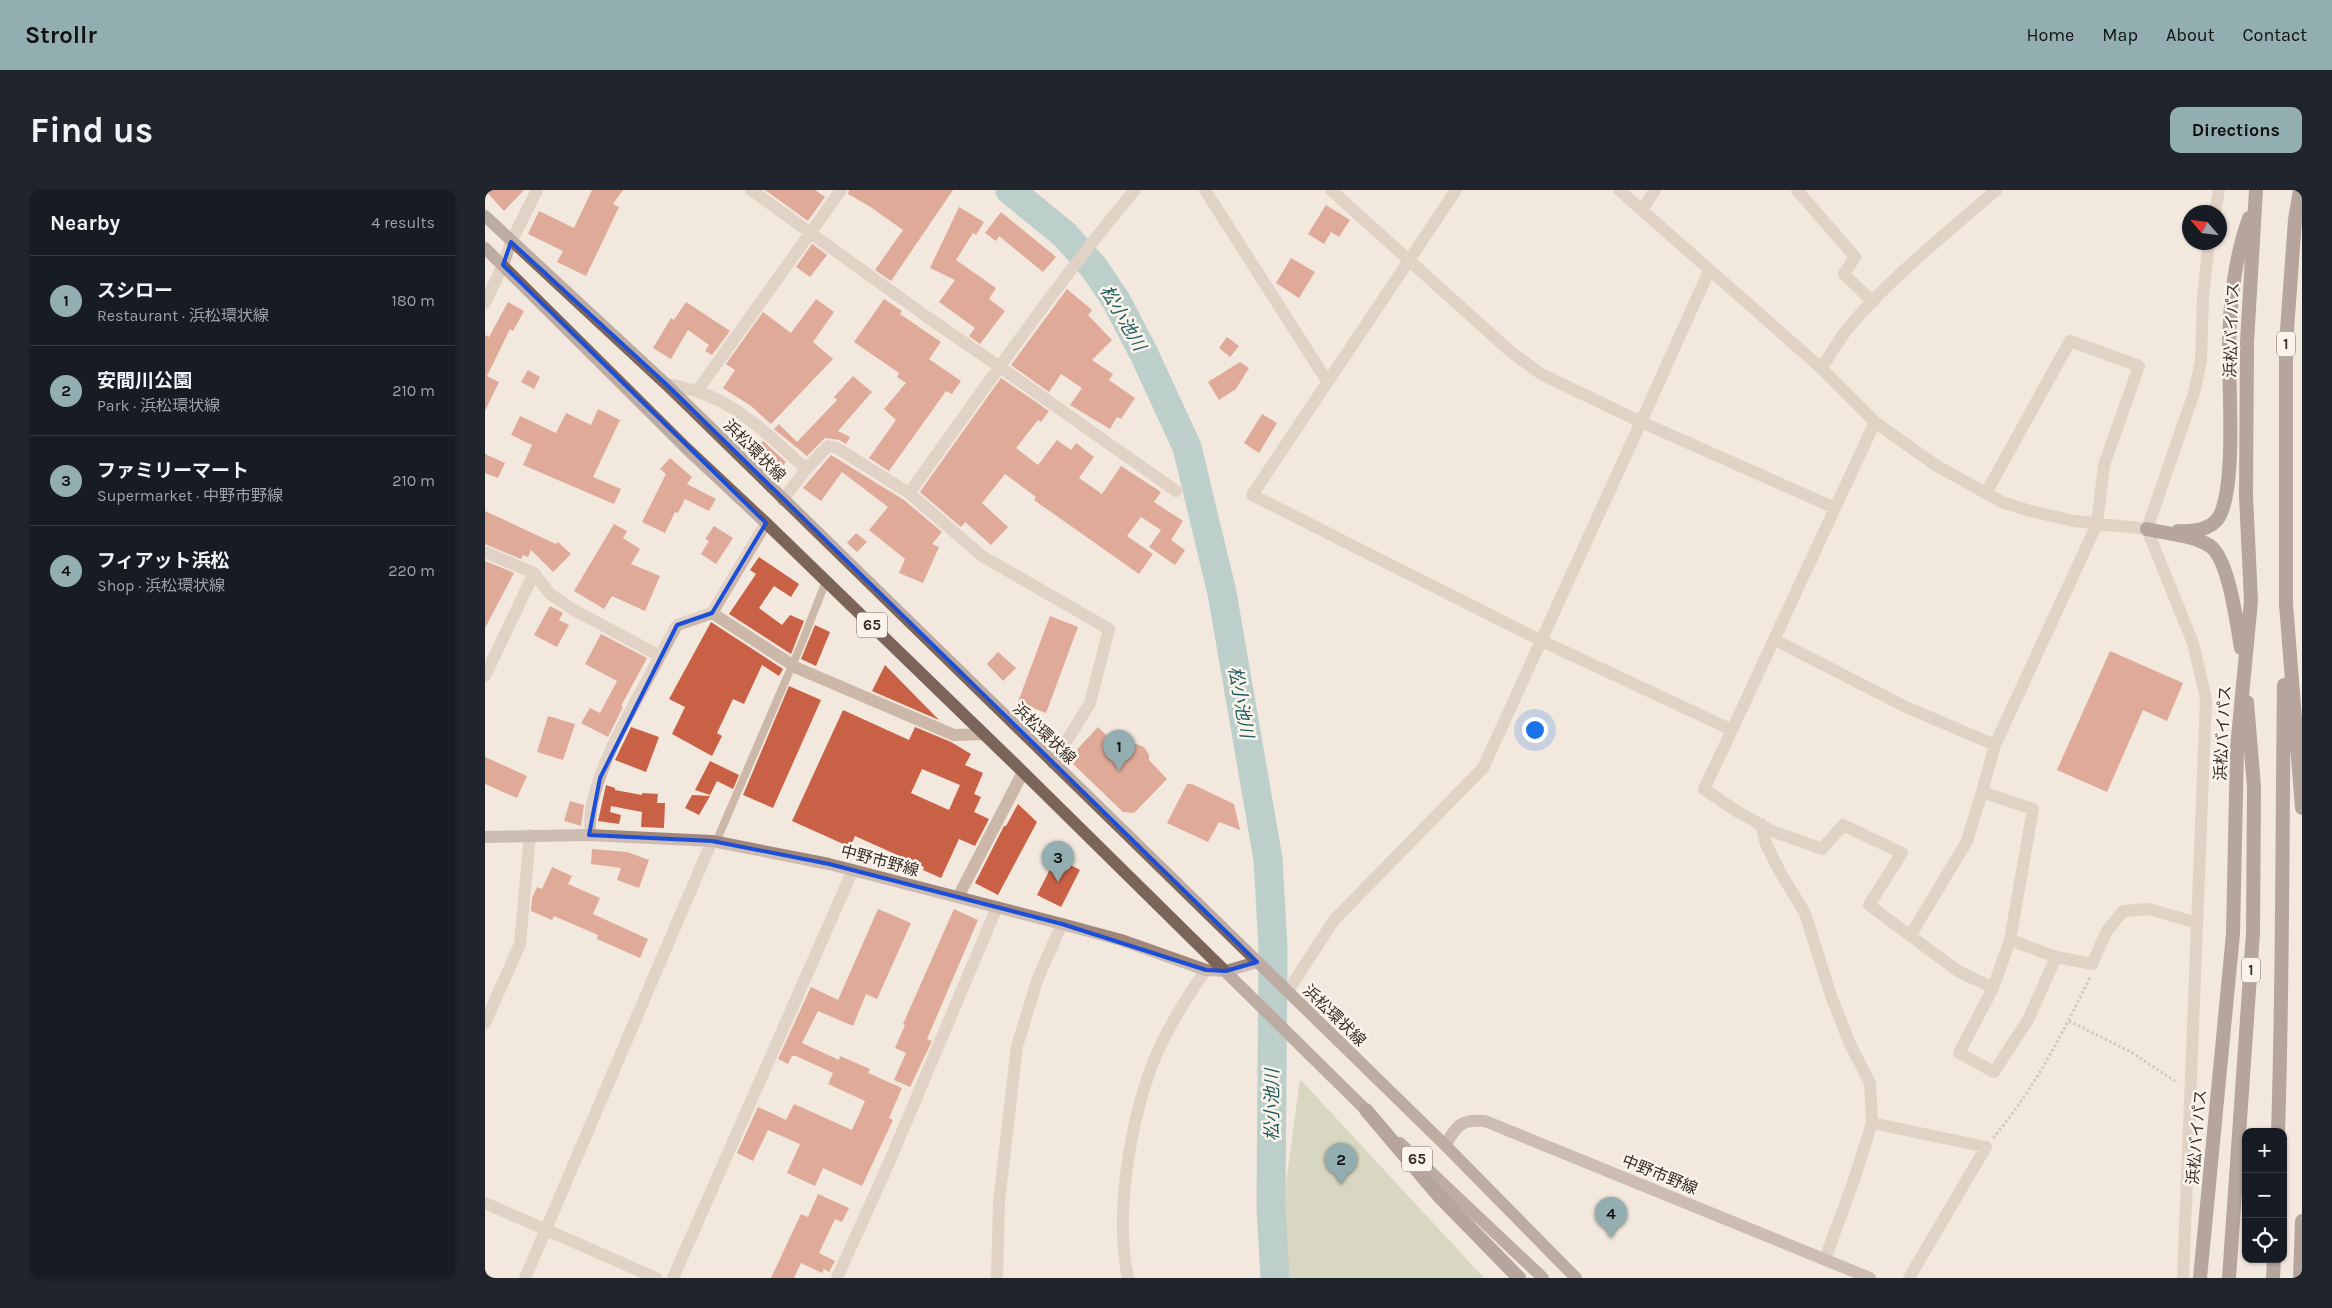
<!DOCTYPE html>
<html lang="en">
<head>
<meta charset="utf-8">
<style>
  body { margin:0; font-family:Karla,"Noto Sans JP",sans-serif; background:#20242c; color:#f1f3f6 }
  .controls { position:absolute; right:15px; bottom:15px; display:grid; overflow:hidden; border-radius:10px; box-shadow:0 1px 4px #0004 }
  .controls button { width:45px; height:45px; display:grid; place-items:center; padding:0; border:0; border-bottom:1px solid #363941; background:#171b24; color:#f1f3f6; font:25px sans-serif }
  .compass { position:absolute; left:1697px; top:15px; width:45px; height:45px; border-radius:50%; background:#171b24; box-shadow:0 1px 4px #0004; rotate:298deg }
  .you { position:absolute; left:1049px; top:539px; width:18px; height:18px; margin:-12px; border:4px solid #fff; border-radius:50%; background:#1a73e8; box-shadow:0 0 0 8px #1a73e833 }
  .badge { display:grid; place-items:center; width:32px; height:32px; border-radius:50%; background:#92aeb1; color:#111; font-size:16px; font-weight:700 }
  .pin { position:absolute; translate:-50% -41px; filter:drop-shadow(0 1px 2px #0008) }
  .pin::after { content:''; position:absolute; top:26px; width:18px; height:15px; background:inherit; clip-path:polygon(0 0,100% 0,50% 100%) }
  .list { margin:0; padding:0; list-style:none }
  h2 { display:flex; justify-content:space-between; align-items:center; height:65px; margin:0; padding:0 20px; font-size:21px }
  h2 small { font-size:16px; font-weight:400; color:#9ea1a6 }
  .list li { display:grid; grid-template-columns:32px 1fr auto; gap:15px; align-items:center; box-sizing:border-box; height:90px; padding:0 20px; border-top:1px solid #363941 }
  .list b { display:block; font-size:19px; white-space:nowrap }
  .list p { margin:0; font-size:16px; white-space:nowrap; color:#9ea1a6 }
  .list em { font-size:16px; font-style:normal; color:#9ea1a6 }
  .icon { flex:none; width:28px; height:28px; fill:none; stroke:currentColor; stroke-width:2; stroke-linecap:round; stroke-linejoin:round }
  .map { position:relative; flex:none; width:1817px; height:1088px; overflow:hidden; border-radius:10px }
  header { display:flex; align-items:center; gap:30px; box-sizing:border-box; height:70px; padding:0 25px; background:#92aeb1; color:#111 }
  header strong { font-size:24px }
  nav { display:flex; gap:28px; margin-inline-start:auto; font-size:18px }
  .intro { display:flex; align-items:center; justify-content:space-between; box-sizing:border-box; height:120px; padding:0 30px }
  h1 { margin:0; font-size:35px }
  .button { padding:12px 22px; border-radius:10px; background:#92aeb1; color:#111; font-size:18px; font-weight:700 }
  main { display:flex; gap:30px; padding:0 30px }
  aside { flex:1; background:#171b24; border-radius:10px; box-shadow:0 1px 4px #0004 }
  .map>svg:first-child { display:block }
  .green { fill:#b8c39d }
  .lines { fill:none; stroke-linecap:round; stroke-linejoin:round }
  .river { stroke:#7cb1b1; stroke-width:29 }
  .building { fill:#c96146; fill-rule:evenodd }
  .path { stroke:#b8a293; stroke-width:3; stroke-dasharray:2.5 2.5; stroke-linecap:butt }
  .service { stroke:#ccb8a9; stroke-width:8 }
  .minor { stroke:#ccb8a9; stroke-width:12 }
  .tertiary { stroke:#ccb8a9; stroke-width:12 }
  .secondary { stroke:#a0877a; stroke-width:12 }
  .primary { stroke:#7b645a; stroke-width:12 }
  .trunk { stroke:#6a564d; stroke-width:14 }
  .marked { fill:none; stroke:#1d4ed8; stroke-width:4; stroke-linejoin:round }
  .labels { text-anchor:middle; stroke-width:5; stroke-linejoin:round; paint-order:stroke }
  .shield { fill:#faf3eb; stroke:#736963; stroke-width:1 }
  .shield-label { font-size:15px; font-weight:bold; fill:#392e29 }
  .street-label { font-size:16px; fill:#392e29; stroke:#faf3eb }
  .water-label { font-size:18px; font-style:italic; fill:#1d5a5c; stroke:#faf3eb }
</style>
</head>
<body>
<header>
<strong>Strollr</strong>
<nav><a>Home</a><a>Map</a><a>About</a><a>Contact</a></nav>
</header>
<div class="intro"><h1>Find us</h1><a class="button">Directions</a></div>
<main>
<aside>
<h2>Nearby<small>4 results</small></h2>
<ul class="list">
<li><span class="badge">1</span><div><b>スシロー</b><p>Restaurant · 浜松環状線</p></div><em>180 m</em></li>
<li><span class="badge">2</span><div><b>安間川公園</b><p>Park · 浜松環状線</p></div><em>210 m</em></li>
<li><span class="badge">3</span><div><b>ファミリーマート</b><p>Supermarket · 中野市野線</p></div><em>210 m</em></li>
<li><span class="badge">4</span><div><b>フィアット浜松</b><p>Shop · 浜松環状線</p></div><em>220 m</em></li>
</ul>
</aside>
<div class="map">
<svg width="1817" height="1088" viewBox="0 0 1817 1088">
  <rect width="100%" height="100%" fill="#f3e8de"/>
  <!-- green -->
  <path class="green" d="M815 889 999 1088H802L800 1001Z"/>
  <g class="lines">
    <!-- river -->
    <path class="river" d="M525 0 580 45 610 79 632 112 659 164 702 257 737 403 783 669 788 758 786 1018 790 1088"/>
  </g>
  <!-- building -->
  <path class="building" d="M0 0H39L19 21Z
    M107 0H138L128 14 134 17 101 86 72 72 78 61 43 44 54 21 89 38Z
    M280 0H330L340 7 323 31Z
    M364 0H468L406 91 390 80 418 40 384 16 363 4Z
    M841 15 865 30 854 47 846 42 839 54 823 44Z
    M474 17 499 32 491 45 488 43 471 70 511 98 504 109 520 121 495 154 484 146 490 138 454 112 470 90 445 78Z
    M516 22 571 67 558 82 514 46 511 51 500 43Z
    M327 54 342 65 325 87 311 77Z
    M806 68 830 82 814 108 791 93Z
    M582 99 607 120 603 125 627 150 607 170 628 184 624 190 650 208 636 229 632 227 625 239 585 215 597 198 576 184 564 202 526 175Z
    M331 109 349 122 328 152 348 169 286 234 266 216 238 198 250 180 241 174 278 122 306 143Z
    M399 109 417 121 415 124 456 152 444 169 476 191 467 204 461 201 404 281 384 268 411 230 399 219 421 193 412 187 414 183 369 152Z
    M23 112 39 121 28 141 25 139 2 186 14 192 0 221V145L4 147Z
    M201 112 245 141 227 165 220 161 224 155 203 140 186 169 168 158 186 128 189 130Z
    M742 147 754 156 745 167 734 158Z
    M755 172 764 178 751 199 734 210 723 192Z
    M43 180 55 187 49 199 36 192Z
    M368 186 387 202 353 241 365 247 361 254 354 250 340 248 322 266 289 239 294 234 312 252 352 210 349 207Z
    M516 188 564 221 556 232 553 230 531 258 553 275 572 250 586 260 591 253 609 267 594 288 617 304 636 276 676 302 669 312 698 331 686 350 700 360 690 375 664 357 676 340 656 327 642 346 668 364 654 384 549 310 551 307 520 284 497 313 523 337 506 355 480 332 476 337 435 302Z
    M113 219 135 230 108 287 136 299 129 314 38 275 47 255 26 245 35 226 71 243 81 223 106 235Z
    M777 224 792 233 774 263 759 253Z
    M278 251 301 272 289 284 267 261Z
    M0 264 20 273 13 288 0 283Z
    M346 265 419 310 457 342 447 354 454 357 438 393 414 383 420 369 384 340 403 317 357 282 336 311 318 298Z
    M185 268 207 287 202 294 231 309 224 321 200 309 193 323 190 322 180 343 157 332 181 284 175 279Z
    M0 321 71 354 73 352 86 364 68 382 46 360 43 367 38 365 36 369 0 354Z
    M129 334 142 341 138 348 155 359 146 374 175 386 160 421 127 406 119 419 89 401Z
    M229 336 248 348 231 374 216 364 224 351 220 349Z
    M371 343 382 352 372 362 362 353Z
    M274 367 314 394 306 407 289 396 274 418 297 435 305 425 319 431 306 464 244 424 271 384 265 380Z
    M0 371 29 383 0 438Z
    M65 416 78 423 74 430 84 435 72 457 49 445Z
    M565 426 593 437 561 523 533 512Z
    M226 432 298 479 294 486 277 475 259 514 248 509 232 543 237 546 227 566 187 544 200 517 184 509Z
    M330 435 345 442 331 476 316 469Z
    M116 444 162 468 136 516 138 517 123 547 96 533 105 518 115 523 132 491 100 474Z
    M1625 461 1698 493 1682 531 1658 520 1622 602 1572 580Z
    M513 462 531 478 518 491 502 474Z
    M400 475 454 530 387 501Z
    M304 496 336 510 288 618 258 605Z
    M358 520 424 550 430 537 466 552 486 564 480 575 498 583 489 604 496 607 489 622 504 629 490 656 474 649 456 688 438 680 439 677 370 646 365 657 307 631ZM437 579 475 595 464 620 426 603Z
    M63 526 90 534 78 570 52 562Z
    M146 537 174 547 161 582 130 570Z
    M613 537 629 553 638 543 648 553 659 557 664 565V570L682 589 649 623 638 622 583 569Z
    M0 567 42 586 32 608 0 594Z
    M225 571 254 585 248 599 232 591 225 605 210 600Z
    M702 594H707L749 614 755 640 734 632 723 652 682 633Z
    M121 595 130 598V600L157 605V603L173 604 172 613H180L179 638 156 637 157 622 126 616 125 622 136 625 134 634 113 631Z
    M207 605 225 606 214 625 200 618Z
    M85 611 99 615 96 636 79 631Z
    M533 614 552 632 513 705 490 693 519 636H521Z
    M107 659 142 662 164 670 154 698 132 690 136 678 106 674Z
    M571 667 595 680 576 717 552 705Z
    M67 677 87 686 83 694 115 708 108 724 163 749 155 768 112 749 113 745 69 726 67 730 46 721 47 708 52 697 57 699Z
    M393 719 426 733 392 809 381 804 368 836 333 821 317 853 354 870 355 866 385 879 383 883 417 898 404 928 408 930 377 996 338 978 330 996 302 983 315 954 283 940 268 971 252 963 273 917 301 930 309 914 367 940 380 911 343 894 348 883 311 866H307L303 874 293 869 326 797 353 810Z
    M469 719 493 730 442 849 447 851 425 897 409 890 421 863 410 858 420 835 418 834Z
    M333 1004 364 1018 357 1032 350 1029 334 1063 350 1071 344 1082 339 1079 337 1083 316 1073 309 1088H286L316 1024 323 1027Z"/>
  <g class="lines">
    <!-- path -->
    <path class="path" d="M1584 831 1646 862 1693 893
      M1508 948C1548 901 1578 843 1605 787"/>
    <!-- service -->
    <path class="service" d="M231 652 318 450 341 391"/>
    <!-- minor -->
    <path class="minor" d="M266 0 442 127 515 177 691 301
      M720 0 842 191
      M846 0 1026 162 1056 184 1156 232 1224 81
      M971 0 767 305 1057 451 1247 540 1390 232
      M1134 0 1336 178 1390 232 1452 276 1517 312 1545 321 1589 331 1662 339
      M1312 0 1370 67 1359 84 1388 112
      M1157 20 1170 0
      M1730 22 1734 0
      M26 52 52 0
      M1336 178C1346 165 1353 150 1364 137 1406 87 1462 43 1511 0
      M181 194C191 196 202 198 211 201 254 214 289 250 321 279
      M212 201 356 0
      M424 303C498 201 569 96 650 0
      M1501 303 1585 151 1654 176 1619 275 1612 334 1510 555
      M298 310 321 279 343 256 352 258 424 303 497 366 624 439 605 513 568 573
      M0 362 49 383 0 486
      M49 383 65 404 89 420 175 466C152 511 117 565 107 615 105 625 105 635 104 645
      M227 423 312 478 469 545 499 544
      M1290 450 1421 517 1510 555 1497 602 1548 619 1525 750 1508 798 1474 863 1509 882 1544 828 1571 767 1607 774 1622 741 1638 721 1664 719 1712 733
      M175 466 192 435 227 423 281 333
      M1247 540 1219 599 1248 619 1287 641 1337 659 1358 635 1417 663 1384 715 1473 781 1508 798
      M1276 634 1281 654 1295 682 1320 723 1346 806 1365 854 1385 893 1387 933 1369 990 1340 1069
      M473 707 538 582
      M1425 746 1482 651 1497 602
      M1525 750 1571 767
      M803 801 849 730 998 578 1156 232 1350 318
      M0 833 35 754 45 645
      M1387 933 1501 957 1424 1088
      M0 1013 171 1088
      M40 1088 227 651
      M188 1088 368 680
      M352 1088 406 968 512 717
      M512 1088 514 1011 532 856 553 788 577 734
      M643 1088C630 1027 644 941 664 883 677 846 699 811 721 780
      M1698 1088 1721 509 1708 453 1662 339 1709 203 1716 171 1718 107 1724 52"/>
    <!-- tertiary -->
    <path class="tertiary" d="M0 113 18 75 26 52"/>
    <!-- secondary -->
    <path class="secondary" d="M0 647 104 645 227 651 344 674 577 734 636 750 721 780 741 781 772 772
      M960 955C973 935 975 929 1000 931L1385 1088"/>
    <!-- primary -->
    <path class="primary" d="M0 26 181 194 960 955 1091 1088
      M0 58 201 258 281 333 538 582 888 927
      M915 953 1058 1088"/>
    <!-- trunk -->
    <path class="trunk" d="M1815 0 1810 30 1801 154V414L1817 618
      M1662 339C1682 344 1708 345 1725 356 1744 369 1752 435 1756 458
      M1693 341C1707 342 1726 340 1734 327 1751 297 1744 200 1744 164 1744 119 1749 70 1764 28
      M881 920 953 1005 1034 1088
      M1793 942C1798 793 1797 644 1799 495
      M1715 1088 1748 744 1752 558 1766 411 1761 306 1762 152 1771 0
      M1744 1088 1768 743 1769 597 1762 512
      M1788 1088 1789 1069
      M1815 1088 1817 1031"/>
  </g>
  <!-- marked area -->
  <path d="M0 0H1817V1088H0ZM26 52 181 194 772 772 741 781 721 780 577 734 344 674 227 651 104 645 115 588 192 435 227 423 281 333 18 75Z" fill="#f3e8de" fill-opacity=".55" fill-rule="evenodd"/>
  <path class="marked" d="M26 52 181 194 772 772 741 781 721 780 577 734 344 674 227 651 104 645 115 588 192 435 227 423 281 333 18 75Z"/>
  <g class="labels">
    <!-- shield labels -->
    <g class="shield">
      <rect x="1792" y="141.5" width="18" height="25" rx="4"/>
      <rect x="372" y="422.5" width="30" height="25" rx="4"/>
      <rect x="1757" y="767.5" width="18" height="25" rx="4"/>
      <rect x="917" y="956.5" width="30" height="25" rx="4"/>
    </g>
    <g class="shield-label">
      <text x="1801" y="159">1</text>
      <text x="387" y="440">65</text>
      <text x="1766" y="785">1</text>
      <text x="932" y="974">65</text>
    </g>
    <!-- street labels -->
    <g class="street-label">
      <text transform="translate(1746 140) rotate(-88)" y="6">浜松バイパス</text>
      <text transform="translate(270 260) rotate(45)" y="6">浜松環状線</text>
      <text transform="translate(560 543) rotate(44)" y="6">浜松環状線</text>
      <text transform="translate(1737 543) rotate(-87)" y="6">浜松バイパス</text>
      <text transform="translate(395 670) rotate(15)" y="6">中野市野線</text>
      <text transform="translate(850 825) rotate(44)" y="6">浜松環状線</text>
      <text transform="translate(1711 947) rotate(-85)" y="6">浜松バイパス</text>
      <text transform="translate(1175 984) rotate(22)" y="6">中野市野線</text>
    </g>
    <!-- water labels -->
    <g class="water-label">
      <text transform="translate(638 128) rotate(60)" y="6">松小池川</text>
      <text transform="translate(756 512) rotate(80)" y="6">松小池川</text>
      <text transform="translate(787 915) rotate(-90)" y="6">松小池川</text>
    </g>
  </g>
</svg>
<div class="controls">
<button>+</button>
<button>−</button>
<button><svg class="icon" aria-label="locate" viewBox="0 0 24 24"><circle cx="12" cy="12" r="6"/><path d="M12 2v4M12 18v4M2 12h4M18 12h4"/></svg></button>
</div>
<svg class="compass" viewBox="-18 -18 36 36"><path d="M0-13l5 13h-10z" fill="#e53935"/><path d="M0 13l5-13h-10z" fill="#9ea1a6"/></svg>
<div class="you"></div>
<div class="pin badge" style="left:634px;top:581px">1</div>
<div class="pin badge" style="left:856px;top:994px">2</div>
<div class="pin badge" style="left:573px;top:692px">3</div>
<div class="pin badge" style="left:1126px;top:1048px">4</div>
</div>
</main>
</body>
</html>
